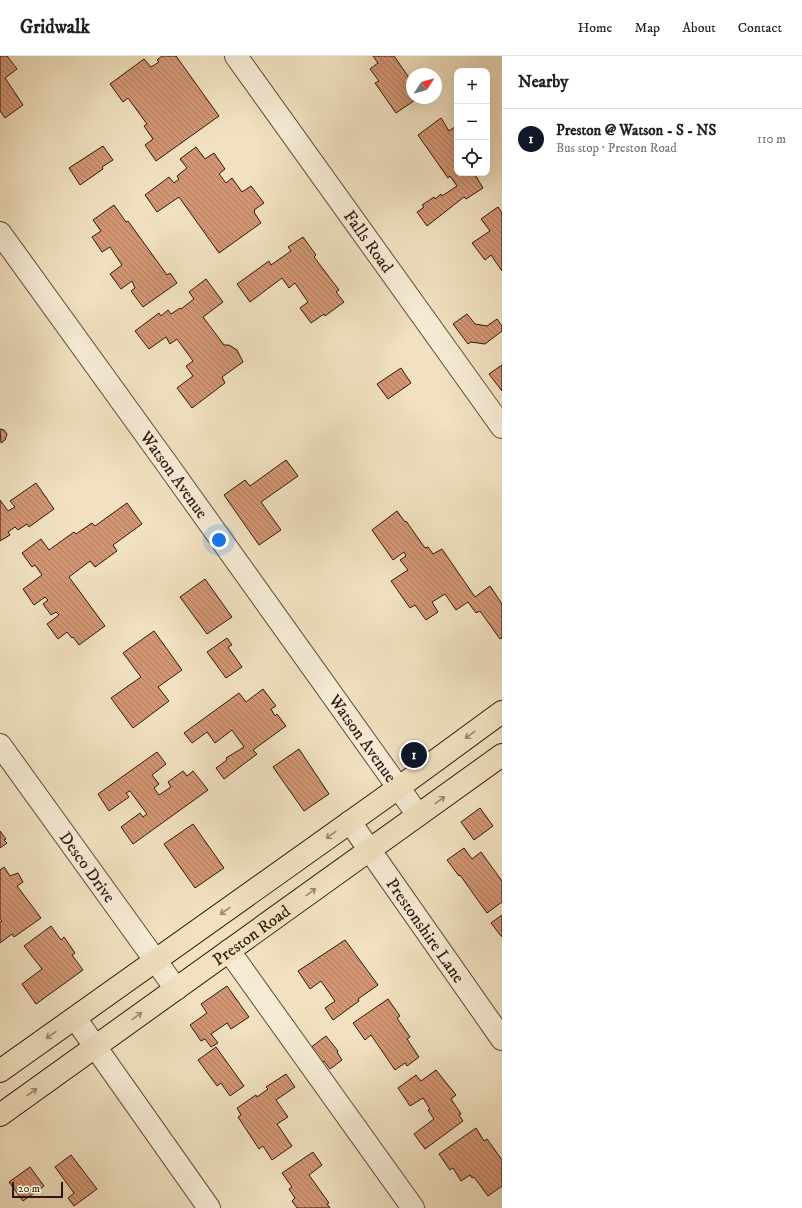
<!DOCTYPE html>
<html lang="en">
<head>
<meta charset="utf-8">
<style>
  body { margin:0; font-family:"IM FELL DW Pica",serif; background:#f2f2f2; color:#202124 }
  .controls { position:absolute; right:12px; top:12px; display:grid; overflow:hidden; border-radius:8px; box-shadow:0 4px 16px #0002 }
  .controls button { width:36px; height:36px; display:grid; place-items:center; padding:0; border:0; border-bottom:1px solid #e0e0e0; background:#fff; color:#202124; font:20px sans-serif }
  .compass { position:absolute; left:406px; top:12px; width:36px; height:36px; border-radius:50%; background:#fff; box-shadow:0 4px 16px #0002; rotate:54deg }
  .scale { position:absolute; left:12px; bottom:10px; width:51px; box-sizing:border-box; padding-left:4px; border:2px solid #2f170d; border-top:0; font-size:11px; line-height:14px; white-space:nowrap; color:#2f170d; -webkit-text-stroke:3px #f6ecd6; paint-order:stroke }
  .you { position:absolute; left:219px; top:484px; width:14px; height:14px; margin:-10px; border:3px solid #fff; border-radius:50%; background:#1a73e8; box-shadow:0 0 0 6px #1a73e833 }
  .badge { display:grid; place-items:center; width:26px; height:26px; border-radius:50%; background:#111827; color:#fff; font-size:13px; font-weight:700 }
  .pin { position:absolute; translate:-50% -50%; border:2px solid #fff; box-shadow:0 1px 4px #0006 }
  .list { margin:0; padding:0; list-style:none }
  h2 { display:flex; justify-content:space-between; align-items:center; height:52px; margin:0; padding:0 16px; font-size:17px }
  h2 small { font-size:13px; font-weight:400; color:#757577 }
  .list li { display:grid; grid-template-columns:26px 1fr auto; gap:12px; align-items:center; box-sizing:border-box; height:60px; padding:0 16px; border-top:1px solid #e0e0e0 }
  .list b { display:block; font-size:15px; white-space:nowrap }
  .list p { margin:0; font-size:13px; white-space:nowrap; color:#757577 }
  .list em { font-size:13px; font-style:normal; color:#757577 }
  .icon { flex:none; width:22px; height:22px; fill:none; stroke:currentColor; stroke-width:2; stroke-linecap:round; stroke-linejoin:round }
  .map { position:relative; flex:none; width:502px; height:1152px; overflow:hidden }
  header { display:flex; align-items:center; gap:24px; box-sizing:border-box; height:56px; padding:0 20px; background:#fff; border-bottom:1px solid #e0e0e0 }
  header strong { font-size:19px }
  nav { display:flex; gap:22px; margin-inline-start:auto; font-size:14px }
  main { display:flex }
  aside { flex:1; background:#fff }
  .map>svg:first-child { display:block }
  .building { fill:url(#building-back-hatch); stroke:#2f170d }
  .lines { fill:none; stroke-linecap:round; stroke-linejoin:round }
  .minor-casing { stroke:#604a3a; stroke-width:24 }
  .major-casing { stroke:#2f170d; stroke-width:24 }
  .minor { stroke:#f6ecd6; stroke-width:22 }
  .major { stroke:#f1e1c0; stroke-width:22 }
  .oneway { stroke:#9a866f }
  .labels { text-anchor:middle; stroke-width:3; stroke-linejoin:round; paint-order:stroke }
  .street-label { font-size:17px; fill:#2f170d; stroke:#f6ecd6 }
</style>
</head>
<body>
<header>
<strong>Gridwalk</strong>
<nav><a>Home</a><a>Map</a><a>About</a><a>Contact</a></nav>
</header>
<main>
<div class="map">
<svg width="502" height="1152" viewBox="0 0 502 1152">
  <defs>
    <pattern id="building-back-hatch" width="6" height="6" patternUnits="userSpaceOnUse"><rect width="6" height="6" fill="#d39674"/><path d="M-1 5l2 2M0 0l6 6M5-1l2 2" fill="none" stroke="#ac795e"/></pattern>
  </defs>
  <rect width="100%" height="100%" fill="#f1e1c0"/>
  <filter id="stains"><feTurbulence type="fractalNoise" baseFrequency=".005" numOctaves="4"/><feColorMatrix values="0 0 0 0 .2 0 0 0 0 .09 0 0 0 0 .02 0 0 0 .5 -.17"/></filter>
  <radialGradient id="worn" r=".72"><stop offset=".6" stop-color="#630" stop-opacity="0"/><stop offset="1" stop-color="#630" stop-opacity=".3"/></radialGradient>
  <!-- building -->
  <path class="building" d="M0 0H7L17 13 5 22 23 49 5 62 0 55Z
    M162 0H176L219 60 156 105 145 89 153 83 144 70 147 68 128 42 123 46 110 28 144 3 151 11 159 6 157 4Z
    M373 0H394L412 26V42H418L396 57 375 27 379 25 370 13 378 7Z
    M441 62 449 75 456 70 457 71V117H474L483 132 466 143 464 141 427 170 417 156 424 151 422 149 434 141 435 143 441 138 442 140 457 130 450 120 448 122 418 79Z
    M103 90 113 104 102 111 103 113 80 129 69 112Z
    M196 91 205 103 214 97 225 113 219 118 226 127 232 122 242 136 251 130 264 147 254 154 255 155 254 156 261 167 219 197 179 141 157 156 145 139 169 121 174 127 179 123 177 120 187 112 180 103Z
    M114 149 126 166 128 165 167 219 170 217 177 227 143 251 131 235 135 232 132 225 121 233 110 218 122 209 110 191 102 196 92 181 101 175 93 164Z
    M498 151 502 157V215L491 199 485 204 472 187 490 175 481 163Z
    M303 181 316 199 314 201 339 234 336 236 344 246 325 260 324 258 311 267 300 252 308 246 295 227 289 232 282 222 250 246 237 228 269 205 271 209 291 195 288 191Z
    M206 223 223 246 203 261 224 289H229L237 294 243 306 222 321 225 327 192 352 177 332 193 320 186 310 193 305 177 283 170 288 166 281 149 293 135 275 159 257 161 260 168 254 171 258 180 252 181 253 194 243 189 236Z
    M467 258 475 268 487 270 497 263 502 270V275L485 288 471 286 468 288 453 268Z
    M502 309V335L489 318Z
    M401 312 411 327 388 343 377 328Z
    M0 373 4 374 7 378 5 384 1 387Z
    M286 404 298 420 261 446 281 474 259 489 224 439 245 424 250 430Z
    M36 427 54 453 29 471 27 468 18 474 15 471 8 476 10 479 0 485V444L8 455 15 451 10 445Z
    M127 447 142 468 113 489 117 495 95 511 90 505 69 521 105 570 79 589 73 581 72 582 67 576 58 583 47 568 59 559 56 556 51 559 43 548 48 544 45 541 34 549 23 533 42 519 35 509 32 511 22 497 41 483 49 494 74 476 76 478 92 467 95 470Z
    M397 455 405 466 406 465 425 492 428 491 433 498 442 493 475 541 490 530 502 548V582L500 583 480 555 476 557 468 546 456 554 445 538 432 546 438 556 426 564 415 549 410 552 391 525 408 514 400 504 406 500 404 496 393 504 372 474Z
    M205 523 232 561 207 578 180 541Z
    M154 575 182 614 158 631 169 645 133 672 111 642 141 621 123 597Z
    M227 582 232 589 228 591 242 611 226 622 207 596Z
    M263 633 276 650 271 653 275 660 277 658 286 670 253 694 257 698 224 723 216 712 227 704 226 702 244 691 232 674 215 687 207 676 192 687 184 677 239 637 246 646Z
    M299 693 329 738 304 755 273 711Z
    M157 696 166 708 152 719 159 728 154 732 159 739 171 731 168 726 183 715 187 720 193 715 208 734 133 788 121 771 140 757 143 761 147 758 130 735 126 737 129 741 109 755 98 738Z
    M480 752 493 770 474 784 461 766Z
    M193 768 224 812 195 832 164 788Z
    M0 775 6 783 4 784 7 787 0 792Z
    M464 792 472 803 481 796 502 825V846L487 857 460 819 459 820 447 804Z
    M4 811 10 820 18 817 23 826 17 830 41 862 14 881 12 878 0 887V866L2 865 0 862V814Z
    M502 859V881L491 867Z
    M51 870 61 884 64 881 75 897 72 899 83 914 36 948 22 928 42 913 24 890Z
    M345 884 378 929 358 943 359 945 333 964 325 952 335 945 321 925 310 933 298 915Z
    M227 930 249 961 231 973 227 967 211 978 218 987 211 991 205 983 201 985 190 969 207 957 201 948Z
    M388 943 400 960 397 962 410 981 407 983 419 1001 407 1010 405 1007 395 1014 371 979 365 984 353 967Z
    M326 980 338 995 337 996 342 1004 330 1013 324 1005 321 1007 310 992Z
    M216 991 244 1030 230 1040 221 1027 217 1030 198 1004Z
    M436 1014 456 1039 451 1043 461 1058 459 1059 463 1065 425 1093 414 1078 434 1063 428 1054 430 1053 423 1042 410 1050 398 1032 416 1019 421 1025Z
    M286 1018 295 1031 276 1044 288 1061 277 1068 292 1090 272 1104 263 1090 259 1093 238 1061 241 1059 237 1052 256 1039 257 1041 268 1033 266 1031Z
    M476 1072 484 1085 487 1083 502 1104V1130L488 1140 474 1121 472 1122 470 1119 461 1125 453 1112 450 1114 439 1098Z
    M313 1096 322 1109 309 1119 329 1147 327 1148 330 1152H297L292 1145 295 1142 289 1133 292 1131 282 1117Z
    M71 1099 97 1133 74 1150 68 1142 74 1137 55 1111Z
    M30 1111 44 1130 23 1145 9 1126Z"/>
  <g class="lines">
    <!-- minor casing -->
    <g class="minor-casing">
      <g id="minor">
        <path id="s1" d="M236 0 502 371"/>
        <path id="s2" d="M0 177 167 408 418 759"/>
        <path id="s3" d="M0 689 176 933"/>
        <path id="s4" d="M350 766 502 983"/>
        <path d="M229 895 413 1152"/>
        <path d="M75 962 209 1152"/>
      </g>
    </g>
    <!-- major casing -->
    <g class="major-casing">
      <g id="major">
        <path d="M0 1015 398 732 502 656"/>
        <path id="s5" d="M0 1059 502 699"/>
      </g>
    </g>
    <!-- minor -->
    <use href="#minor" class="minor"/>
    <!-- major -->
    <use href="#major" class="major"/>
  </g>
  <!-- one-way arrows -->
  <defs><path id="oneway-shaft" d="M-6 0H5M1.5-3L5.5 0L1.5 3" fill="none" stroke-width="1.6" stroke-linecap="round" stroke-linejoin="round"/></defs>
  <g class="oneway">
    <use href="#oneway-shaft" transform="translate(470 679) rotate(144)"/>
    <use href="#oneway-shaft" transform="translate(440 744) rotate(-36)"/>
    <use href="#oneway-shaft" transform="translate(331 779) rotate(144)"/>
    <use href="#oneway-shaft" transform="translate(311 836) rotate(-36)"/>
    <use href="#oneway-shaft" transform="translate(225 855) rotate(144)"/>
    <use href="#oneway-shaft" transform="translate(137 960) rotate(-36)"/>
    <use href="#oneway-shaft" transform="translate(51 979) rotate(145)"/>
    <use href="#oneway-shaft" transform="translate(32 1036) rotate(-36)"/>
  </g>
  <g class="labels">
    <!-- street labels -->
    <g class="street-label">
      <text dy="6" stroke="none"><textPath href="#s1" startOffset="228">Falls Road</textPath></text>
      <text dy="6" stroke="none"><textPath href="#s2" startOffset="298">Watson Avenue</textPath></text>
      <text dy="6" stroke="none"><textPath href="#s2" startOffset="622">Watson Avenue</textPath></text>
      <text dy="6" stroke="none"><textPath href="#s3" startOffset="150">Desco Drive</textPath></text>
      <text dy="6" stroke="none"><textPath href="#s4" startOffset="132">Prestonshire Lane</textPath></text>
      <text dy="6" stroke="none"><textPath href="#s5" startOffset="309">Preston Road</textPath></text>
    </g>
  </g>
  <rect width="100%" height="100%" filter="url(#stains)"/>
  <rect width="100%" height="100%" fill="url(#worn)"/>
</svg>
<div class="controls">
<button>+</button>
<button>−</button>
<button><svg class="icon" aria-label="locate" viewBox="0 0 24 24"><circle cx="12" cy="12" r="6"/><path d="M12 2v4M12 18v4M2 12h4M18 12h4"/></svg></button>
</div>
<svg class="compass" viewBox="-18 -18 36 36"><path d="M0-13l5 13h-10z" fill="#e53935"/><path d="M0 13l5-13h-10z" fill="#757577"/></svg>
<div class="scale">20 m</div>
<div class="you"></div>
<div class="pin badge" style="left:414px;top:699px">1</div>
</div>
<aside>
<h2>Nearby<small></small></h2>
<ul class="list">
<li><span class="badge">1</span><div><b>Preston @ Watson - S - NS</b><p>Bus stop · Preston Road</p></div><em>110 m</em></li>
</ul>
</aside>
</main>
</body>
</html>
